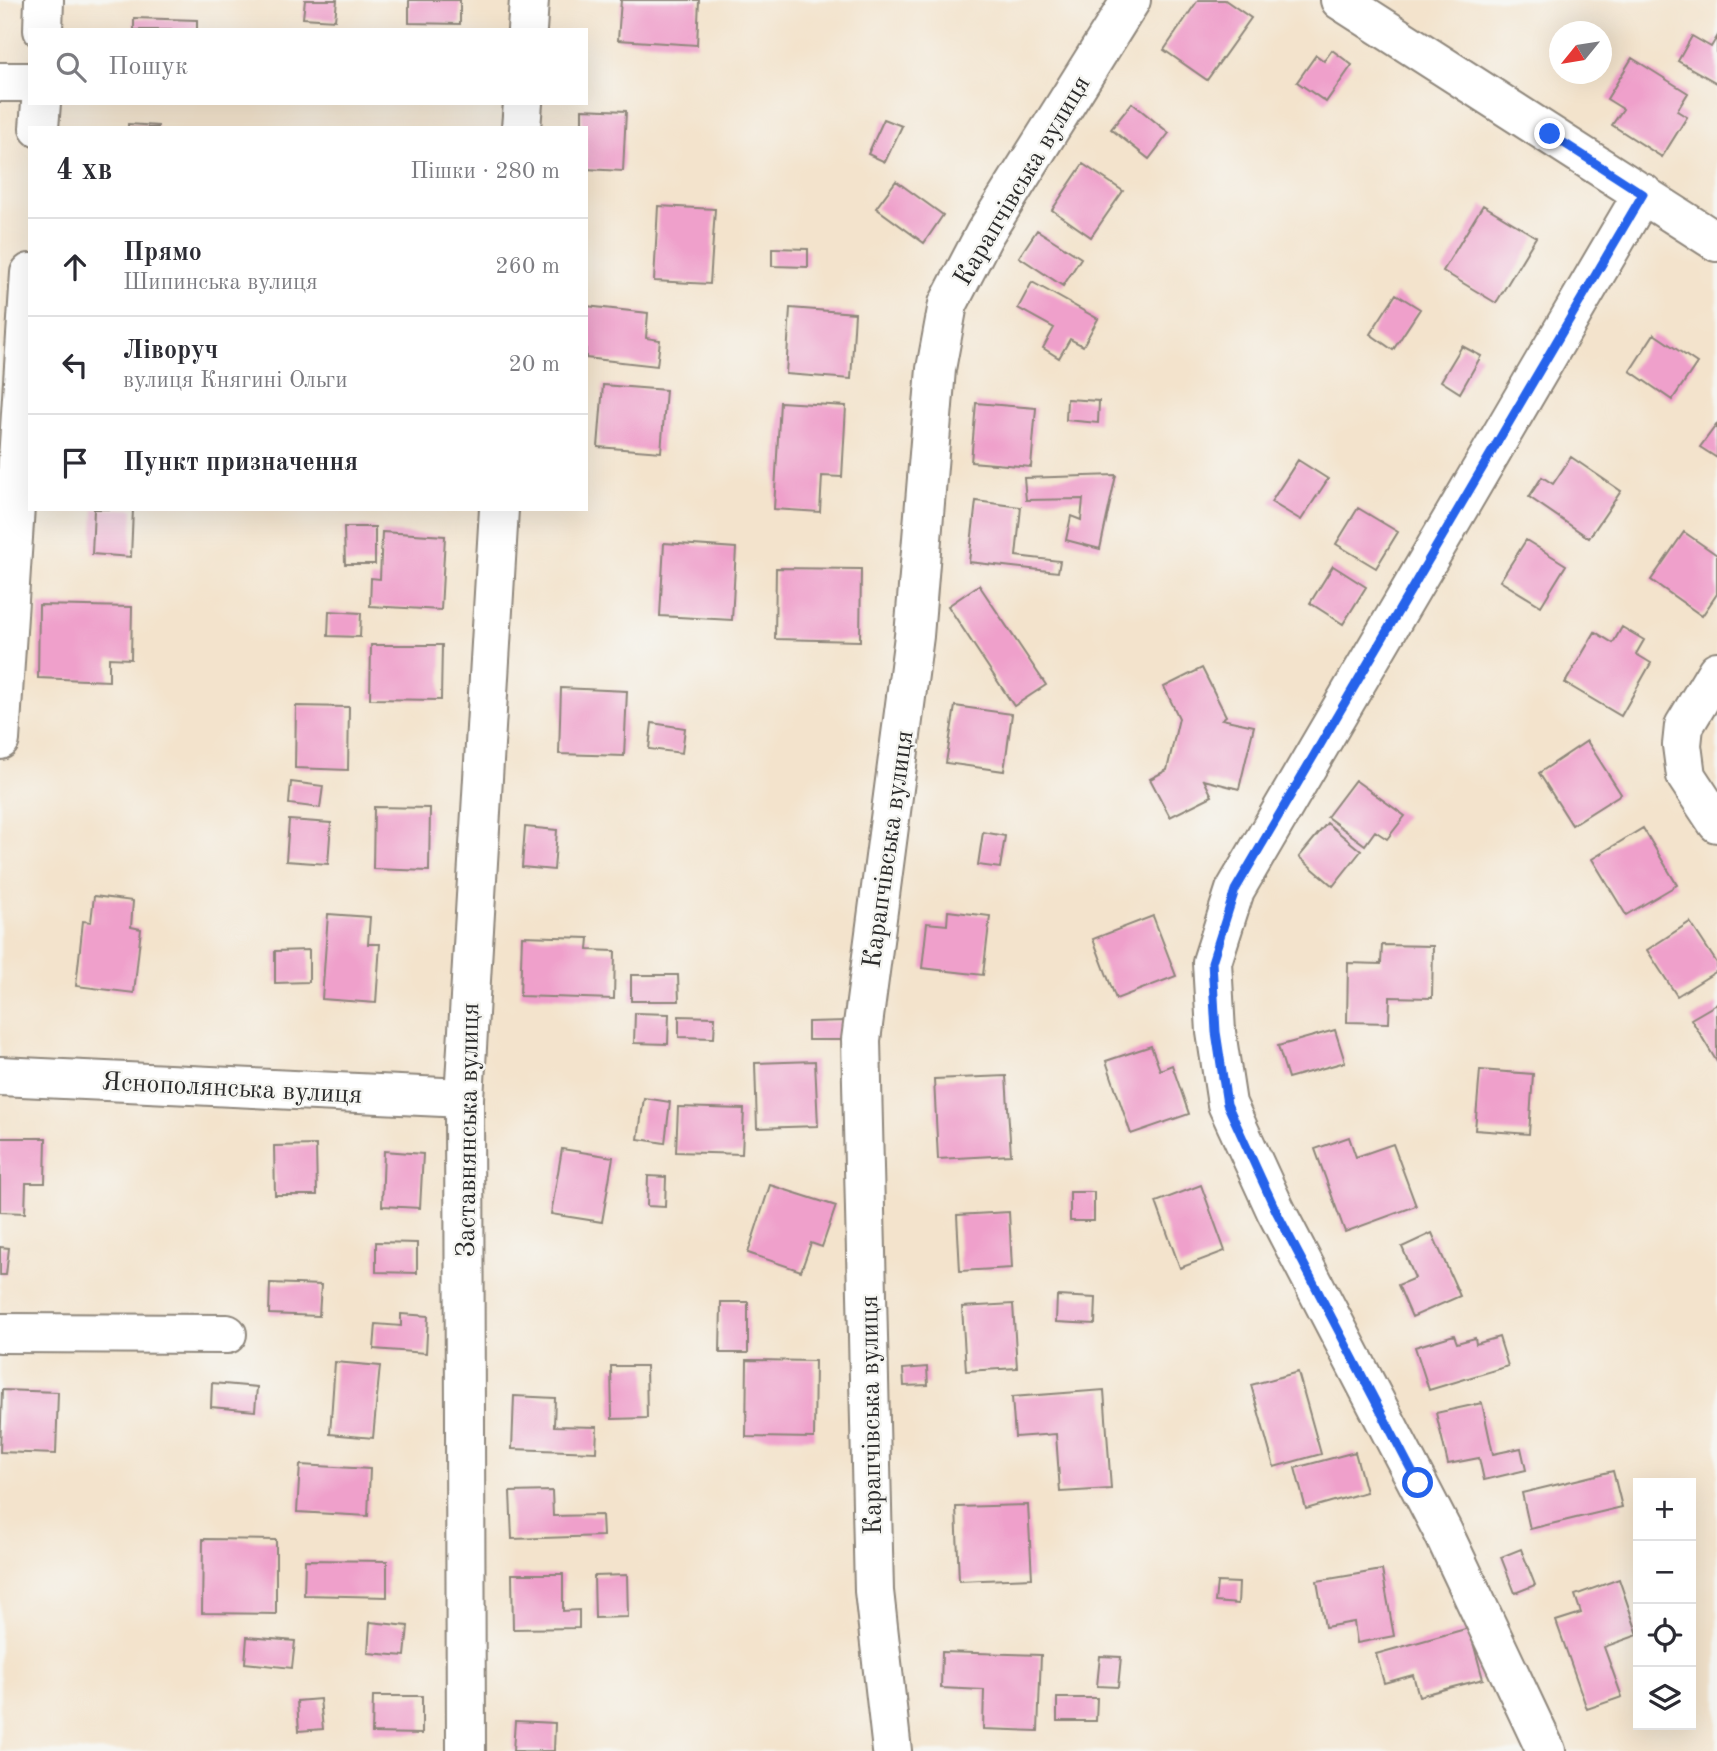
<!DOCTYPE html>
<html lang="uk">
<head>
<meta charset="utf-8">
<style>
  body { margin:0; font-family:"Old Standard TT",serif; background:#f7f7f7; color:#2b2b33 }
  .controls { position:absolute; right:21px; bottom:21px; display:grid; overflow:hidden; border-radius:0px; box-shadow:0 7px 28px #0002 }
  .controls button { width:63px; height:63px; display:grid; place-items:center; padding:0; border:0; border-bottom:2px solid #e1e1e2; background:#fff; color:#2b2b33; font:35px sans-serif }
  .compass { position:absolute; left:1549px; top:21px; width:63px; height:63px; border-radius:50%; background:#fff; box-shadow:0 7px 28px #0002; rotate:240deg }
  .stop { position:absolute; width:21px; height:21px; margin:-16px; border:5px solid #2563eb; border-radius:50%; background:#fff }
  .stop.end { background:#2563eb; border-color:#fff; box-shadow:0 2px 7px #0008 }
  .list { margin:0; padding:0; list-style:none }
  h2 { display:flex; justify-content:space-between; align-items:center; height:91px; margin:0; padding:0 28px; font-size:30px }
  h2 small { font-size:23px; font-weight:400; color:#7c7c81 }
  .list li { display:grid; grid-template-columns:46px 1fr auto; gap:21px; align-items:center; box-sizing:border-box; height:98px; padding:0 28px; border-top:2px solid #e1e1e2 }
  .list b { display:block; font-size:26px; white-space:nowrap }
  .list p { margin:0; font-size:23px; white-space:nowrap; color:#7c7c81 }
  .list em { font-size:23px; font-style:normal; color:#7c7c81 }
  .icon { flex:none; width:38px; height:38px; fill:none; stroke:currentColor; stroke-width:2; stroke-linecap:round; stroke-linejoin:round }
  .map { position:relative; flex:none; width:1717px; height:1751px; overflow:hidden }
  .search { position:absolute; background:#fff; box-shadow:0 7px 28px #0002; left:28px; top:28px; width:560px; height:77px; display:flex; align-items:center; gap:18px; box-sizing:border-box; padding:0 24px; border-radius:0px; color:#7c7c81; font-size:26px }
  .panel { position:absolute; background:#fff; box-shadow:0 7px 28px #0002; left:28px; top:126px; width:560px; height:385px; border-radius:0px }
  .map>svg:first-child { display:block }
  .building { fill:#efa0cb }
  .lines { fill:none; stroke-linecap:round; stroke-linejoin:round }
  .street-casing { stroke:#8f877c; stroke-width:42 }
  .secondary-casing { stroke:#8f877c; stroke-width:42 }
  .street { stroke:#fff; stroke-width:38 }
  .secondary { stroke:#fff; stroke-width:38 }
  .route { stroke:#2563eb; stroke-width:9 }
  .labels { text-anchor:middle; stroke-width:5; stroke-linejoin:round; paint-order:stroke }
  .street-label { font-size:26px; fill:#2b2b2b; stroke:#f6f6f2 }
</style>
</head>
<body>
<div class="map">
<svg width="1717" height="1751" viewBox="0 0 1717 1751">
  <rect width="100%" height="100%" fill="#f6f6f2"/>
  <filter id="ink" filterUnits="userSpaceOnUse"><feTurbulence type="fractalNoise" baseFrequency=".0143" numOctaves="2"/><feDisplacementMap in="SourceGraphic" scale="14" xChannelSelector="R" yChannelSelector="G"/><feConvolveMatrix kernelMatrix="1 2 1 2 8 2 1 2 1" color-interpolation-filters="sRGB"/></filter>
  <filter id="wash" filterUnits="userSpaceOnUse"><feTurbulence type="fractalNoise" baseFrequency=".00686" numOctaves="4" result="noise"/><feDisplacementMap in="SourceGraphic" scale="28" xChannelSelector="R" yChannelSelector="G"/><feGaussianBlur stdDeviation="1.57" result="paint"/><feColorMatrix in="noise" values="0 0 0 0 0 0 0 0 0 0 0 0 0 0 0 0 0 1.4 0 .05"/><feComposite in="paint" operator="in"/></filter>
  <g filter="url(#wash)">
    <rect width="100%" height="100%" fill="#f3e3cc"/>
    <g id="blocks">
      <!-- building -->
      <path class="building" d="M305 0H337L335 20 303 18Z
        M409 0H460V24L409 23Z
        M621 0H699L697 45 618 40Z
        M1198 0H1225L1251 18 1207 80 1164 50Z
        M134 18 197 20V30H134Z
        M1692 36 1711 47 1717 37V83L1678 61Z
        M1332 50 1352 65 1326 102 1297 82 1316 55 1324 61Z
        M1632 58 1688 93 1677 111 1687 117 1662 157 1612 125 1623 109 1607 99Z
        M1132 103 1169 133 1149 159 1111 129Z
        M582 109 626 111 623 171 586 169V128H582Z
        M884 119 902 126 885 162 868 154Z
        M128 124 158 126V128H128Z
        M1083 164 1123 191 1091 237 1052 210Z
        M896 181 943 215 924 243 876 208Z
        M1483 205 1536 237 1496 303 1443 271Z
        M658 206 715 209 710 284 654 281Z
        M1037 230 1081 258 1063 286 1019 257Z
        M772 248 808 249V267L772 266Z
        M1032 282 1098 319 1083 346 1070 339 1059 358 1043 348 1054 328 1018 308Z
        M1396 294 1420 309 1393 350 1370 334Z
        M586 306 648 313 646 338 660 340 657 366 586 358Z
        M790 308 855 313 851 379 786 374Z
        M1654 334 1697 363 1672 400 1630 371Z
        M1462 346 1481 356 1460 393 1441 381Z
        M603 385 666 390 661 452 598 447Z
        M1067 399 1099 401 1098 423 1066 420Z
        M780 402 846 406 842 477 822 476 820 512 774 509Z
        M976 403 1036 408 1031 467 971 462Z
        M1717 424V458L1700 447Z
        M1571 457 1621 491 1589 538 1529 497 1542 477 1553 484Z
        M1298 460 1328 479 1301 520 1271 502Z
        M1116 475 1100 549 1066 540 1071 516 1081 520 1083 499 1026 500 1024 478Z
        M976 501 1021 507 1016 556 1060 561 1058 572 969 562Z
        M1358 508 1398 532 1376 568 1336 544Z
        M94 509H133L131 557 92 554Z
        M344 527H375V564H345Z
        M382 532 445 536 441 610 370 606 371 578 380 579Z
        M1684 532 1717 555V594L1702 616 1651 580Z
        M1526 540 1566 565 1541 606 1500 581Z
        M664 543 736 548 732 620 660 616Z
        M1333 566 1366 587 1343 624 1310 603Z
        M776 568 861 569 860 641 775 639Z
        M979 585 1046 685 1014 706 948 606Z
        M39 605 132 607 131 659 109 658V681L38 678Z
        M329 611 361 613 360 637 328 636Z
        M1622 627 1644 640 1636 654 1651 663 1621 716 1565 683 1595 632 1613 643Z
        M371 645H442L441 700 370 699Z
        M1202 668 1226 716 1222 719 1254 726 1239 789 1204 780 1212 796 1170 817 1150 779 1167 770 1179 718 1164 687Z
        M561 688 627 691 624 756 559 754Z
        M296 706 349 707 348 770 295 768Z
        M955 706 1012 714 1004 771 946 763Z
        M652 723 685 728 682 753 649 749Z
        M1587 741 1621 794 1572 825 1539 773Z
        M1355 780 1405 816 1387 839 1375 831 1365 845 1327 817Z
        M291 782 323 786 320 808 289 804Z
        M374 807 430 808 429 871 373 869Z
        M289 820 331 823 328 864 286 861Z
        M1327 823 1361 851 1333 886 1299 857Z
        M525 827 557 830 554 870 522 867Z
        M1643 828 1677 885 1626 915 1592 859Z
        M983 832 1005 836 1000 868 978 865Z
        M94 896 133 901 131 927 141 929 134 993 76 986 83 921 91 922Z
        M948 911 990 916 983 975 922 968 927 923 947 925Z
        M328 914 370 917 368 944H380L376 1003 322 999Z
        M1153 916 1176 976 1116 999 1093 939Z
        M1690 922 1717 963V971L1677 996 1647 950Z
        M522 936 589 938 588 950 615 951 614 999 520 996Z
        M1382 945 1433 946 1432 998 1390 997 1389 1023 1347 1022 1348 963 1381 964Z
        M309 950V982L275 983V951Z
        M631 975H678L679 1001H631Z
        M1717 1004V1062L1691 1019Z
        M635 1013 669 1014 668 1044 634 1043Z
        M679 1016 715 1017 714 1038 679 1037Z
        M847 1021V1040H808V1022Z
        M1335 1030 1345 1062 1288 1078 1278 1046Z
        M1151 1046 1160 1070 1172 1065 1189 1114 1131 1134 1106 1061Z
        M815 1061 818 1126 757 1128 755 1063Z
        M1480 1070 1533 1074 1529 1134 1475 1130Z
        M1006 1076 1011 1155 938 1159 934 1079Z
        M644 1098 670 1102 665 1143 638 1139Z
        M678 1107 744 1109 742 1154 676 1152Z
        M1349 1137 1356 1157 1393 1144 1416 1206 1345 1232 1315 1149Z
        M0 1138H46L45 1183H26L25 1213 0 1212Z
        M316 1145 317 1195H275L274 1146Z
        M562 1149 613 1157 602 1222 551 1214Z
        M384 1151 423 1154 420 1208 382 1206Z
        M648 1176 666 1177 665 1207 647 1206Z
        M770 1185 836 1206 822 1247 811 1243 801 1271 748 1253Z
        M1201 1185 1225 1251 1180 1268 1156 1202Z
        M1070 1192H1094V1221H1070Z
        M1009 1212 1012 1268 960 1271 957 1215Z
        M1432 1233 1460 1296 1412 1317 1398 1285 1415 1278 1402 1247Z
        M376 1242 417 1243V1273L376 1272Z
        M0 1247 9 1248 6 1275H0Z
        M270 1283 321 1285 319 1316 269 1314Z
        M1057 1296 1096 1298 1095 1324 1056 1322Z
        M721 1302H748V1353H720Z
        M1013 1304 1017 1368 966 1371 962 1307Z
        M401 1314 428 1316 426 1353 374 1349 376 1324 401 1326Z
        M1454 1335 1457 1343 1475 1338 1476 1344 1499 1337 1508 1366 1429 1390 1415 1347Z
        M747 1360 815 1361 814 1438 746 1437Z
        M335 1362 380 1366 373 1438 330 1434Z
        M611 1366H646L647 1418 612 1419Z
        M927 1367 928 1385 904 1386 903 1369Z
        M1298 1372 1321 1454 1274 1467 1251 1385Z
        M212 1383 257 1387 255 1411 211 1407Z
        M2 1390 58 1392 56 1454 0 1452Z
        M1104 1390 1111 1489 1060 1492 1056 1434 1015 1437 1012 1397Z
        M514 1396 555 1398 554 1426 597 1427 596 1452 512 1449Z
        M1482 1403 1493 1454 1521 1448 1526 1470 1484 1480 1479 1458 1448 1464 1436 1413Z
        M1355 1452 1366 1492 1306 1509 1295 1468Z
        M300 1465 370 1469 368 1516 297 1512Z
        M1613 1471 1622 1507 1530 1529 1522 1493Z
        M552 1491 553 1516 602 1515 603 1536 512 1539 510 1492Z
        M1028 1505 1032 1578 959 1581 956 1507Z
        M203 1539 276 1540V1614L202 1613Z
        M1521 1549 1535 1585 1515 1593 1501 1557Z
        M305 1560 387 1561V1597L304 1595Z
        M1382 1570 1394 1636 1357 1643 1354 1622 1325 1627 1317 1581Z
        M512 1574H563V1611L579 1610V1628L513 1629Z
        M627 1575 628 1617 595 1618 594 1576Z
        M1619 1579 1638 1635 1604 1647 1622 1697 1587 1709 1556 1621 1581 1613 1575 1595Z
        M1217 1582 1239 1583 1238 1604 1215 1602Z
        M370 1622 408 1626 405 1656 368 1653Z
        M1469 1628 1483 1679 1419 1696 1413 1675 1384 1683 1376 1654Z
        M247 1637 295 1641 292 1668 245 1663Z
        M942 1652 1041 1655 1038 1731 983 1729 984 1690 941 1688Z
        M1100 1656 1121 1657 1118 1687 1097 1686Z
        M373 1696H422V1734L372 1733Z
        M1057 1698H1097L1096 1721H1057Z
        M320 1699 323 1729 299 1731 297 1701Z
        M515 1721 555 1723 554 1751H513Z"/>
    </g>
  </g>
  <g filter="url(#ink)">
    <use href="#blocks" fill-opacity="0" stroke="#8f877c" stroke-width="2"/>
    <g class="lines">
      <!-- street casing -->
      <g class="street-casing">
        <path id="street" d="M1340 0 1717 242
          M43 30 44 0
          M0 82H30
          M39 128 41 103
          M1717 671 1684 726 1682 745 1686 776 1717 823
          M0 740 30 273
          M0 1076 464 1098
          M0 1333 227 1334
          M892 1751 874 1591 861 1040 914 636 936 369 948 304 985 233 1131 0
          M1546 1751 1443 1532 1276 1211 1227 1104 1216 1032 1212 962 1235 890 1643 193"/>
      </g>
      <!-- secondary casing -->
      <g class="secondary-casing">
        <path id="secondary" d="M527 30 529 0
          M521 128 523 103
          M466 1751 464 1098 499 509"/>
      </g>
      <!-- street -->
      <use href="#street" class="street"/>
      <!-- secondary -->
      <use href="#secondary" class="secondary"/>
    </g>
  </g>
  <g class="lines" filter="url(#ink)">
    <!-- route -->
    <path class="route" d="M1418 1483 1276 1211 1227 1104 1216 1032 1212 962 1235 890 1643 194 1550 134"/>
  </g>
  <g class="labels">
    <!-- street labels -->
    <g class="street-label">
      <text transform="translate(1021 180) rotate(-59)" y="9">Карапчівська вулиця</text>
      <text transform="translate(887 849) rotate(-82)" y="9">Карапчівська вулиця</text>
      <text transform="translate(232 1087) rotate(3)" y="9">Яснополянська вулиця</text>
      <text transform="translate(467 1130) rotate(-89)" y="9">Заставнянська вулиця</text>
      <text transform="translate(870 1415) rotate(-91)" y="9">Карапчівська вулиця</text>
    </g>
  </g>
</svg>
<div class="controls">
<button>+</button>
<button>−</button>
<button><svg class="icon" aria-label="locate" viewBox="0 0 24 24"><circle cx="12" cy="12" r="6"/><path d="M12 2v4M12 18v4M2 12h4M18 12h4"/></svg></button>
<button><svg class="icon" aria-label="layers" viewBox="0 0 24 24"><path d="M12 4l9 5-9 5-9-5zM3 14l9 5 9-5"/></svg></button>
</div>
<svg class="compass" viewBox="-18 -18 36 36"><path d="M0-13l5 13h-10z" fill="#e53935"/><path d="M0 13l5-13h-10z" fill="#7c7c81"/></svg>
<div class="stop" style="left:1418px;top:1483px"></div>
<div class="stop end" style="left:1550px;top:134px"></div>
<div class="search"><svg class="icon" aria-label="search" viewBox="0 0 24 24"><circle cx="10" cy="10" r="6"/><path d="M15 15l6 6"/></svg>Пошук</div>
<section class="panel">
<h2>4 хв<small>Пішки · 280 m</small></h2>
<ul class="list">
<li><svg class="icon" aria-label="ahead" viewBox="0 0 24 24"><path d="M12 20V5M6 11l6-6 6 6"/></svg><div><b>Прямо</b><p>Шипинська вулиця</p></div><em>260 m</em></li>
<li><svg class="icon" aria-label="left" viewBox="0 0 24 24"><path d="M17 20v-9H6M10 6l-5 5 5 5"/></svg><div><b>Ліворуч</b><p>вулиця Княгині Ольги</p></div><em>20 m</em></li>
<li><svg class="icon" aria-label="arrive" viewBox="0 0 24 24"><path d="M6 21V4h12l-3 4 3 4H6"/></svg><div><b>Пункт призначення</b></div></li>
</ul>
</section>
</div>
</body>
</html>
